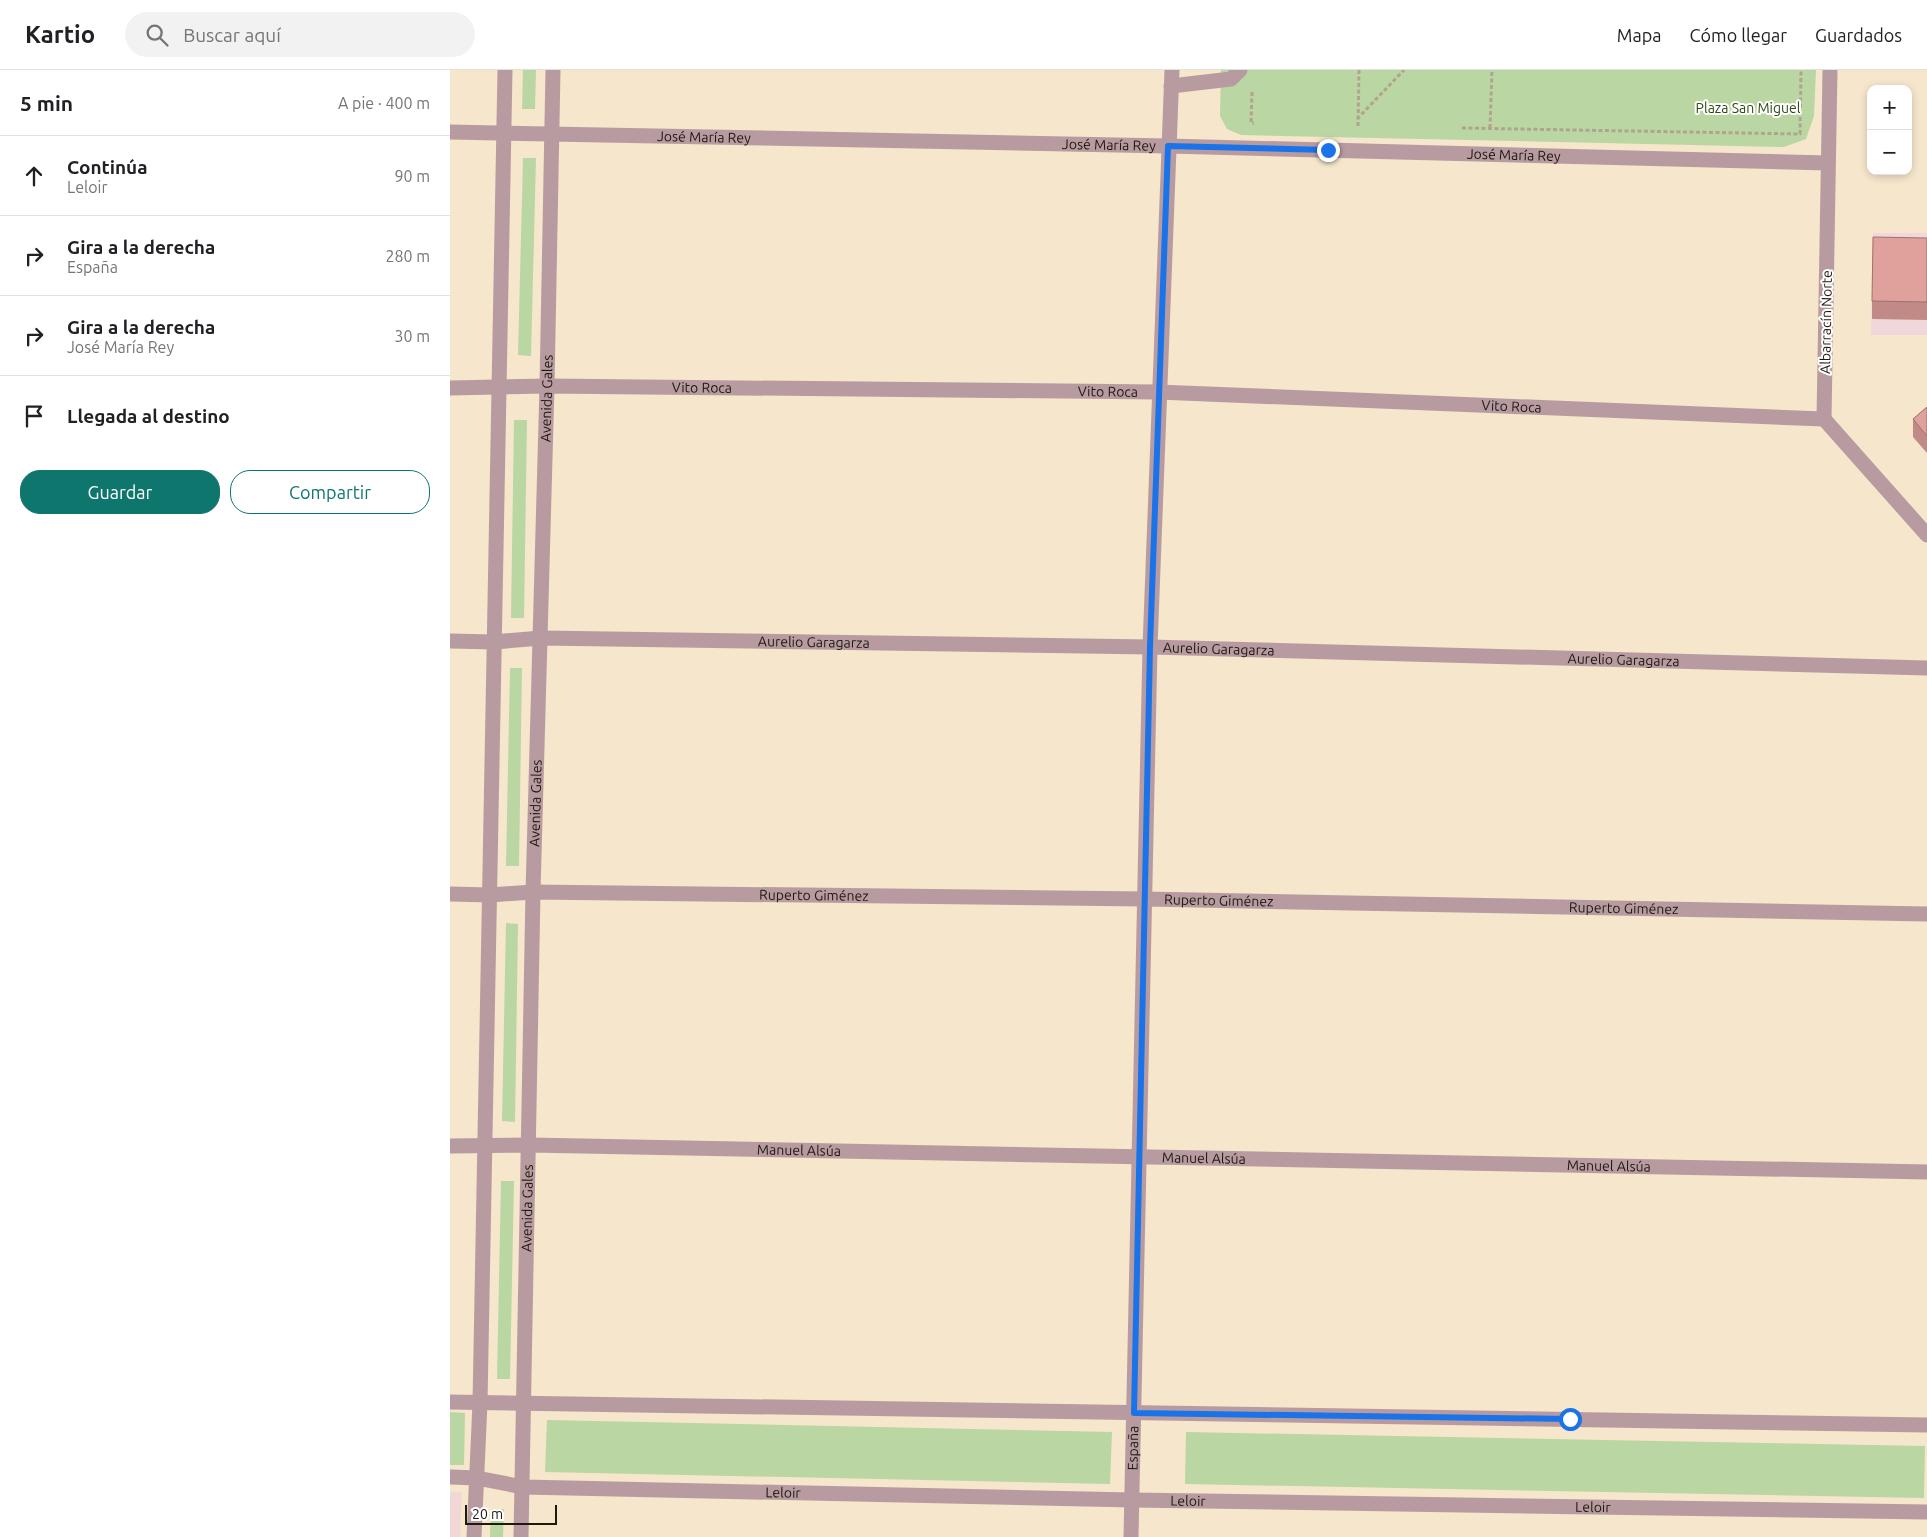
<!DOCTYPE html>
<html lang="es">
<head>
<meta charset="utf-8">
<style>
  body { margin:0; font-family:Ubuntu,sans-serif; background:#f2f2f2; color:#202124 }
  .controls { position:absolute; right:15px; top:15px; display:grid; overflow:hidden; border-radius:10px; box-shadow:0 2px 8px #0003 }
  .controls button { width:45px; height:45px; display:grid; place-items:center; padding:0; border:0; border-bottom:1px solid #e0e0e0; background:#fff; color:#202124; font:25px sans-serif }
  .scale { position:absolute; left:15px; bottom:12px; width:92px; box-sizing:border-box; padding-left:5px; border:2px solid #1e190f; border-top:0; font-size:14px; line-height:18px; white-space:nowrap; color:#1e190f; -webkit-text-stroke:4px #fff; paint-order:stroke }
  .stop { position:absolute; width:15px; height:15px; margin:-11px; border:4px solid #1a73e8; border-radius:50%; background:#fff }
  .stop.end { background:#1a73e8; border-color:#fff; box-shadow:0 1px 5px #0008 }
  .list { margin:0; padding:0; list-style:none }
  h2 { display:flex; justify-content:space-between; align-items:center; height:65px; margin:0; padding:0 20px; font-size:21px }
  h2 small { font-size:16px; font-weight:400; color:#757577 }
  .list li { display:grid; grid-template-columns:32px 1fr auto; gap:15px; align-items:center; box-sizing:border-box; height:80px; padding:0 20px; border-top:1px solid #e0e0e0 }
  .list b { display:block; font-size:19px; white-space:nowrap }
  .list p { margin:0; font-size:16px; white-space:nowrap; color:#757577 }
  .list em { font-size:16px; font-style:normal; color:#757577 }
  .actions { display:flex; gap:10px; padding:15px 20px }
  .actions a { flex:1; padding:11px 0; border:1px solid #0f766e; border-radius:20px; text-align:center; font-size:18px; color:#0f766e }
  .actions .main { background:#0f766e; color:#fff }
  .icon { flex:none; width:28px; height:28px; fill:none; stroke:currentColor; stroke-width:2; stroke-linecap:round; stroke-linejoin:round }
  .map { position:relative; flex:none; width:1477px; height:1467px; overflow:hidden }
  header { display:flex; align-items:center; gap:30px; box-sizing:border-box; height:70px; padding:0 25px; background:#fff; border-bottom:1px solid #e0e0e0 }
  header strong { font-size:24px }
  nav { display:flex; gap:28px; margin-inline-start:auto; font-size:18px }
  .search { width:350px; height:45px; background:#f2f2f2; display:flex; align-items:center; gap:12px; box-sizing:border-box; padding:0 18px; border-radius:28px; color:#757577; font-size:19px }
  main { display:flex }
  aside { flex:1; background:#fff }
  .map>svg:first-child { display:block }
  .commercial { fill:#f2d7d7 }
  .education { fill:#f1d7dc }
  .green { fill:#bad6a3 }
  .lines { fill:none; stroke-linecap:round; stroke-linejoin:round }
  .path { stroke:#b1a48f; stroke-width:3; stroke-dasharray:4 2.5; stroke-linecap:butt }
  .minor { stroke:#b89ba1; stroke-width:15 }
  .wall { fill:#c18a86 }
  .building { fill:#e0a19c; stroke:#9d716d }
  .route { stroke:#1a73e8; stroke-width:6 }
  .labels { text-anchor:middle; stroke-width:4; stroke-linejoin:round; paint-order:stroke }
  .park-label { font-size:14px; fill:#2f4913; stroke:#fff }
  .street-label { font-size:14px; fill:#1e190f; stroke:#fff }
</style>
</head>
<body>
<header>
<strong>Kartio</strong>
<div class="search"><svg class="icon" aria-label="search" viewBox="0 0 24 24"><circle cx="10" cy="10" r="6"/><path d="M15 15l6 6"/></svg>Buscar aquí</div>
<nav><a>Mapa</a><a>Cómo llegar</a><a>Guardados</a></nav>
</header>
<main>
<aside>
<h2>5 min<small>A pie · 400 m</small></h2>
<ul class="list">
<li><svg class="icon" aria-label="ahead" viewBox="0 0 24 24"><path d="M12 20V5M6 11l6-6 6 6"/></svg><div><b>Continúa</b><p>Leloir</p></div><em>90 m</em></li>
<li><svg class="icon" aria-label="right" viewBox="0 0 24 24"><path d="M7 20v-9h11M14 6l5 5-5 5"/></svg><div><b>Gira a la derecha</b><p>España</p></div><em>280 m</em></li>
<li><svg class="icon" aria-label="right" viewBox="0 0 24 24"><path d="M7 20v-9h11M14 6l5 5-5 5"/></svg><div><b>Gira a la derecha</b><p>José María Rey</p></div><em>30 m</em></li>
<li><svg class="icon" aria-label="arrive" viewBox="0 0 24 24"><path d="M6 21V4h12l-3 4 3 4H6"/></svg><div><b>Llegada al destino</b></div></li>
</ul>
<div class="actions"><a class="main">Guardar</a><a>Compartir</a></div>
</aside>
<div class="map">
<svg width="1477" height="1467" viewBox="0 0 1477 1467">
  <rect width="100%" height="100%" fill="#f6e6cc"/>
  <!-- commercial -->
  <path class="commercial" d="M0 1422H12L10 1467H0Z"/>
  <!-- education -->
  <path class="education" d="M1423 163H1477V265H1421Z"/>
  <!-- green -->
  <path class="green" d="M73 0H86L85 39H72Z
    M771 0H1366L1364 46 1356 69 1334 77 791 65 777 59 770 46Z
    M73 88H86L81 286 68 285Z
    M64 350H77L74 548H61Z
    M60 598H72L69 796H56Z
    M56 853 68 854 65 1052 52 1051Z
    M51 1111H64L60 1309H47Z
    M0 1342 15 1343 14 1395H0Z
    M97 1350 662 1362 660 1414 95 1402Z
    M736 1362 1475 1376 1474 1428 735 1414Z
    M41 1439H54L53 1467H40Z"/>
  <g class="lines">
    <!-- path -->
    <path class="path" d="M802 22 801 53H804
      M907 49 954 0
      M908 56 909 0
      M1012 58 1350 64 1351 0
      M1040 58 1042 0"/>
    <!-- minor -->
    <g class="minor">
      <path d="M1380 0 1374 349 1477 465"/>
      <path d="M721 16 781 9 790 0"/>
      <path id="s1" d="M0 62 718 76 1378 93"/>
      <path id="s2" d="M0 318 97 316 708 322 1374 349"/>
      <path id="s3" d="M0 571 44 572 91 568 700 577 1477 598"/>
      <path id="s4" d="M0 824 40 825 83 822 695 829 1477 844"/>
      <path id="s5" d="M0 1076 80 1075 1477 1102"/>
      <path d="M0 1332 1477 1355"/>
      <path id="s6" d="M0 1407 27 1408 73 1417 682 1430 1477 1442"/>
      <path d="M24 1467 30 1333 55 0"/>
      <path id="s7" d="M71 1467 83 822 97 316 103 0"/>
      <path id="s8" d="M681 1467 700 577 722 0"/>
    </g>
  </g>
  <!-- wall -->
  <path class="wall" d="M1477 168V250L1422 249V231Z
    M1477 337V383L1463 367V349Z"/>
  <!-- building -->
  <path class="building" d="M1423 167 1477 168V232L1422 231Z
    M1477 337V366L1463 349Z"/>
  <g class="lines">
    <!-- route -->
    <path class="route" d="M878 80 718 76 700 577 684 1343 1120 1349"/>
  </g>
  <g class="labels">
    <!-- park labels -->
    <g class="park-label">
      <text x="1298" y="43">Plaza San Miguel</text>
    </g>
    <!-- street labels -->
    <g class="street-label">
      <text dy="5" stroke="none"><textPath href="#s1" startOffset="254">José María Rey</textPath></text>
      <text dy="5" stroke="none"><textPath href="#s1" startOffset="659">José María Rey</textPath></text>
      <text dy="5" stroke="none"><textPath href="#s1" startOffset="1064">José María Rey</textPath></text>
      <text transform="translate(1376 252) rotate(-89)" y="5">Albarracín Norte</text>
      <text dy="5" stroke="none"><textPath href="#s2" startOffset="252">Vito Roca</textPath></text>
      <text dy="5" stroke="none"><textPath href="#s2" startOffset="658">Vito Roca</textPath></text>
      <text dy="5" stroke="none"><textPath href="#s7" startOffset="1139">Avenida Gales</textPath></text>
      <text dy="5" stroke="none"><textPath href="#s2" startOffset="1062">Vito Roca</textPath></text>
      <text dy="5" stroke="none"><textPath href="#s3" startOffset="364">Aurelio Garagarza</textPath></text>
      <text dy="5" stroke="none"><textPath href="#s3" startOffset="769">Aurelio Garagarza</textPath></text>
      <text dy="5" stroke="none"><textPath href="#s3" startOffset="1174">Aurelio Garagarza</textPath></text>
      <text dy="5" stroke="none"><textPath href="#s7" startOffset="734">Avenida Gales</textPath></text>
      <text dy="5" stroke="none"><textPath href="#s4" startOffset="364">Ruperto Giménez</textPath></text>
      <text dy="5" stroke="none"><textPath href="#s4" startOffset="769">Ruperto Giménez</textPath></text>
      <text dy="5" stroke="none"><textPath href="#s4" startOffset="1174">Ruperto Giménez</textPath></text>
      <text dy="5" stroke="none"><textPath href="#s5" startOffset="349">Manuel Alsúa</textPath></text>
      <text dy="5" stroke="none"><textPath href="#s5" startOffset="754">Manuel Alsúa</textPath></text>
      <text dy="5" stroke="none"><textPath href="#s5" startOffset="1159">Manuel Alsúa</textPath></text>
      <text dy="5" stroke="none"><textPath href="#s7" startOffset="329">Avenida Gales</textPath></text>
      <text dy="5" stroke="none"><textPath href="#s8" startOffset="89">España</textPath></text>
      <text dy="5" stroke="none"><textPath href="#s6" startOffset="334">Leloir</textPath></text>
      <text dy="5" stroke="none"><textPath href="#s6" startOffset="739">Leloir</textPath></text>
      <text dy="5" stroke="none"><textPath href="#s6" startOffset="1144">Leloir</textPath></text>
    </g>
  </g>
</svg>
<div class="controls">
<button>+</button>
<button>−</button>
</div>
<div class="scale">20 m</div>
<div class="stop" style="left:1120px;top:1349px"></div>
<div class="stop end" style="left:878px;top:80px"></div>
</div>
</main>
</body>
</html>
